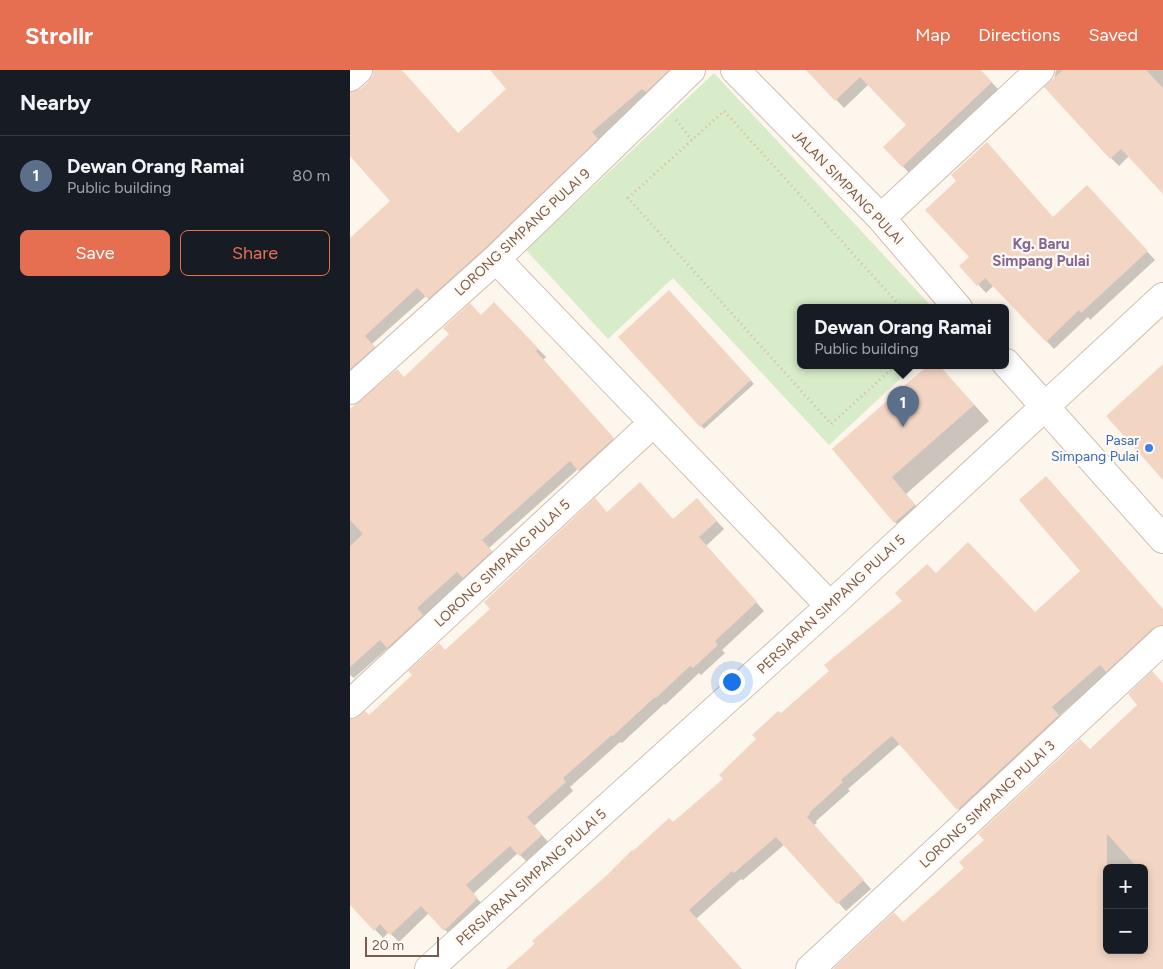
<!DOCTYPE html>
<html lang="en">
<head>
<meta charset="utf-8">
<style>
  body { margin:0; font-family:Figtree,sans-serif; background:#242831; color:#f1f3f6 }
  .controls { position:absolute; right:15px; bottom:15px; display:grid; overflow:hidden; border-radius:8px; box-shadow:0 2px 8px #0003 }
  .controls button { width:45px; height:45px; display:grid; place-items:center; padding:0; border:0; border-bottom:1px solid #363941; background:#171b24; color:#f1f3f6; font:25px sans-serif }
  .scale { position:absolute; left:15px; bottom:12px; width:74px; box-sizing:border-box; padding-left:5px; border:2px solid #7a5c4d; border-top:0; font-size:14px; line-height:18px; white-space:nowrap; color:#7a5c4d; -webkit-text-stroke:4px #fffaf3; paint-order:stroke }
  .you { position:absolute; left:381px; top:611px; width:18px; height:18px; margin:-12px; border:4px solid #fff; border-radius:50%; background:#1a73e8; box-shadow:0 0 0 8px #1a73e833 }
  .badge { display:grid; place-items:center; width:32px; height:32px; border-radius:50%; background:#e76f51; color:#fff; font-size:16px; font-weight:700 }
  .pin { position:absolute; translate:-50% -41px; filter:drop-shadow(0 1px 2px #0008) }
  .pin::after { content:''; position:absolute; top:26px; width:18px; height:15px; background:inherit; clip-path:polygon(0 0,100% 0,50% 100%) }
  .popup { position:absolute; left:447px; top:234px; width:212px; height:65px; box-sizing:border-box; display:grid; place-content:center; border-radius:8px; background:#171b24; filter:drop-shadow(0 1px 4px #0005); font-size:16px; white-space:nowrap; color:#9ea1a6 }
  .popup b { font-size:19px; color:#f1f3f6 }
  .popup::after { content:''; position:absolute; left:50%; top:100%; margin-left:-10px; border:10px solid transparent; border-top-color:#171b24 }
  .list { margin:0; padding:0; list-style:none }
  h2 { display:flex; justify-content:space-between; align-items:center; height:65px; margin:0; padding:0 20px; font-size:21px }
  h2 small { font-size:16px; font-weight:400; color:#9ea1a6 }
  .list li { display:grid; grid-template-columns:32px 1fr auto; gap:15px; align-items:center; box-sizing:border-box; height:80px; padding:0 20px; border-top:1px solid #363941 }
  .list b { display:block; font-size:19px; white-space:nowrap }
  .list p { margin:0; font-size:16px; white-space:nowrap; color:#9ea1a6 }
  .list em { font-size:16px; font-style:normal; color:#9ea1a6 }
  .actions { display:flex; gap:10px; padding:15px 20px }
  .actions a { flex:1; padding:11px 0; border:1px solid #e76f51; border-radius:8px; text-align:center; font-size:18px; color:#e76f51 }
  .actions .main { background:#e76f51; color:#fff }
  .map { position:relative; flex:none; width:813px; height:899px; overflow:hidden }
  header { display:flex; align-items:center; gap:30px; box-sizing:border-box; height:70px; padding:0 25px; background:#e76f51; color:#fff }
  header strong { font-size:24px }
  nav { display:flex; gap:28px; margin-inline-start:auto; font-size:18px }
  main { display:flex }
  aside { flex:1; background:#171b24 }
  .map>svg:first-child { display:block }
  .green { fill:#d8ecc9 }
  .shadow { fill:#0003; fill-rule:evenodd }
  .building { fill:#f3d5c3; fill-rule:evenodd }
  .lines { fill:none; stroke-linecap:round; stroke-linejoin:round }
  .minor-casing { stroke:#d1beb0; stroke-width:30 }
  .path { stroke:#d9b8a5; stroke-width:3; stroke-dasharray:1 4; stroke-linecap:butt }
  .minor { stroke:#fff; stroke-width:28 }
  .shop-dot { fill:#3f7fe0; stroke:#fffaf3; stroke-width:2 }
  .labels { text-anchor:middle; stroke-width:4.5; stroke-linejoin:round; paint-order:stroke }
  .street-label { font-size:14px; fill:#7a5c4d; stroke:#fffaf3 }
  .shop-label { font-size:14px; fill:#366cbe; stroke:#fffaf3; text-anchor:end }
  .neighbourhood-label { font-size:15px; font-weight:bold; fill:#846695; stroke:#fffaf3 }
</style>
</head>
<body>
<header>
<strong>Strollr</strong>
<nav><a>Map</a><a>Directions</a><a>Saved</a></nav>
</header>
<main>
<aside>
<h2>Nearby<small></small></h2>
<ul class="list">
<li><span class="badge" style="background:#5c6f8a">1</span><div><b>Dewan Orang Ramai</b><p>Public building</p></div><em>80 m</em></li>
</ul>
<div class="actions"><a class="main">Save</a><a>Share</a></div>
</aside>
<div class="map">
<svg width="813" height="899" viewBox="0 0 813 899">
  <rect width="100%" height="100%" fill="#fdf6ec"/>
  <!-- green -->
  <path class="green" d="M364 3 583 238H450V296H564L479 375 323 208 258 269 176 180Z"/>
  <!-- shadow -->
  <path class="shadow" d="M141 0H320L327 8 86 236 76 226 22 274 32 285 8 307 0 299V169L42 131 0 84V48L108 64 158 19Z
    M458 0H630L649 20 560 104 535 77 558 56 519 14 494 38Z
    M706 0H813V122L779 86 769 96 761 88 704 10Z
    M745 125 805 190 740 250 738 247 704 279 644 215 636 223 611 196Z
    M319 222 404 314 354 359 270 267Z
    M144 234 196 287 193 290 270 377 237 408 228 399 139 478 149 490 115 509 74 546 80 553 46 585 38 578 4 608 0 605V342L54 309 131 246Z
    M579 296H589L639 351 556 424 579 451 561 467 545 452 483 379Z
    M347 429 374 459 356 476 414 541 372 580 375 583 351 605 349 603 315 635 314 634 272 673 270 672 220 717 223 721 184 756 199 773 178 793 168 783 123 824 135 837 103 868 79 843 49 872 39 862 33 868 0 833V650L19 647 257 443 324 451Z
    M586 505 685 543 813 539V565L759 602 709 646 716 654 616 747 550 674 546 677 498 719 500 721 466 751 467 753 464 755 521 819 496 841 435 774 393 810 391 809 346 849 391 899H158L283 782 323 754 375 709 431 645Z
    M813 614V899H485L553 854 616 798ZM757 798H794V880H757Z"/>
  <!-- building -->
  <path class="building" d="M23 0H52L108 63 156 19 140 0H319L296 22 292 19 242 62 248 69 135 178 78 229 67 218 15 266 25 277 0 299V168L40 131 0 86V22L10 19 18 12 23 5Z
    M456 0H631L642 12 552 97 533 77 556 55 510 7 485 31Z
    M713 0H796L813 18V124L771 79 760 89 694 17Z
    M637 72 703 147 737 115 798 181 731 243 729 240 696 272 635 208 627 216 609 196 619 187 575 140 606 111 601 105Z
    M319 220 401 310 350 357 268 267Z
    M144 232 189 279 186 281 264 368 228 401 220 391 132 470 142 481 113 508 107 502 67 538 73 545 37 578 30 570 0 597V476L13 464 0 450V339L47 299 54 307 99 264 93 258 120 233 131 245Z
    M813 294V410L756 346Z
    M577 296H590L624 335 542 407 565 435 544 453 482 379Z
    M696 406 813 539V555L802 559 756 602 750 595 702 637 709 645 607 740 542 666 538 669 491 710 493 712 459 743 460 744 457 747 514 810 487 834 426 767 384 803 382 801 339 840 392 899H156L185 874 182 871 256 806 282 780 283 781 319 748 323 752 373 709 369 705 406 669 402 665 428 641 431 643 479 601 474 595 552 531 545 523 577 494 586 503 618 472 685 542 730 501 669 430Z
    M290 412 323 449 347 428 367 451 349 467 407 532 365 571 368 575 343 598 340 596 306 628 305 627 263 666 262 665 213 708 216 712 177 747 192 765 169 786 160 776 116 815 128 828 94 861 71 836 40 865 30 854 24 861 0 835V649H4L15 641 19 645 62 605 58 601 89 573 95 580 140 539 134 532 245 428 257 442Z
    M802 601 813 613V899H483L544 842 553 852 614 798 609 792 634 770 628 764 730 669 740 679 787 635 778 624ZM757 764 788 798H794V880H757Z"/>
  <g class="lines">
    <!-- minor casing -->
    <g class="minor-casing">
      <path id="minor" d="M385 0 531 148 608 238
        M0 7 8 0
        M531 148 690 0
        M146 189 480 536
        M656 293 813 469
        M0 320 146 189 341 0
        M0 634 303 353
        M79 899 480 536 813 227
        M460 899 813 570"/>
    </g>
    <!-- path -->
    <path class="path" d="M326 50 342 70
      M545 296 481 354 278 128 374 41 552 238"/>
    <!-- minor -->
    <use href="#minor" class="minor"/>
  </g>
  <!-- markers -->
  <circle class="shop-dot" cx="799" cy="378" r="5"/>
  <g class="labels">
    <!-- street labels -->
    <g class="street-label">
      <text transform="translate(498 117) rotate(46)" y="5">JALAN SIMPANG PULAI</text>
      <text transform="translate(172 162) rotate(-43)" y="5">LORONG SIMPANG PULAI 9</text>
      <text transform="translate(152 493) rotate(-43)" y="5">LORONG SIMPANG PULAI 5</text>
      <text transform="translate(481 534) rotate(-43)" y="5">PERSIARAN SIMPANG PULAI 5</text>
      <text transform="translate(637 734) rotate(-43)" y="5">LORONG SIMPANG PULAI 3</text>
      <text transform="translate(181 807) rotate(-42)" y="5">PERSIARAN SIMPANG PULAI 5</text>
    </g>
    <!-- shop labels -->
    <g class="shop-label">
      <text x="789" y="375">Pasar<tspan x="789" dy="16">Simpang Pulai</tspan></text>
    </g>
    <!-- neighbourhood labels -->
    <g class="neighbourhood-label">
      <text x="691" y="179">Kg. Baru<tspan x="691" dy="17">Simpang Pulai</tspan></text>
    </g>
  </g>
</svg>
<div class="controls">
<button>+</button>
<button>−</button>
</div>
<div class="scale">20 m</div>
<div class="you"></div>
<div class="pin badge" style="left:553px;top:357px;background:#5c6f8a">1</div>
<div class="popup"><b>Dewan Orang Ramai</b>Public building</div>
</div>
</main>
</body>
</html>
